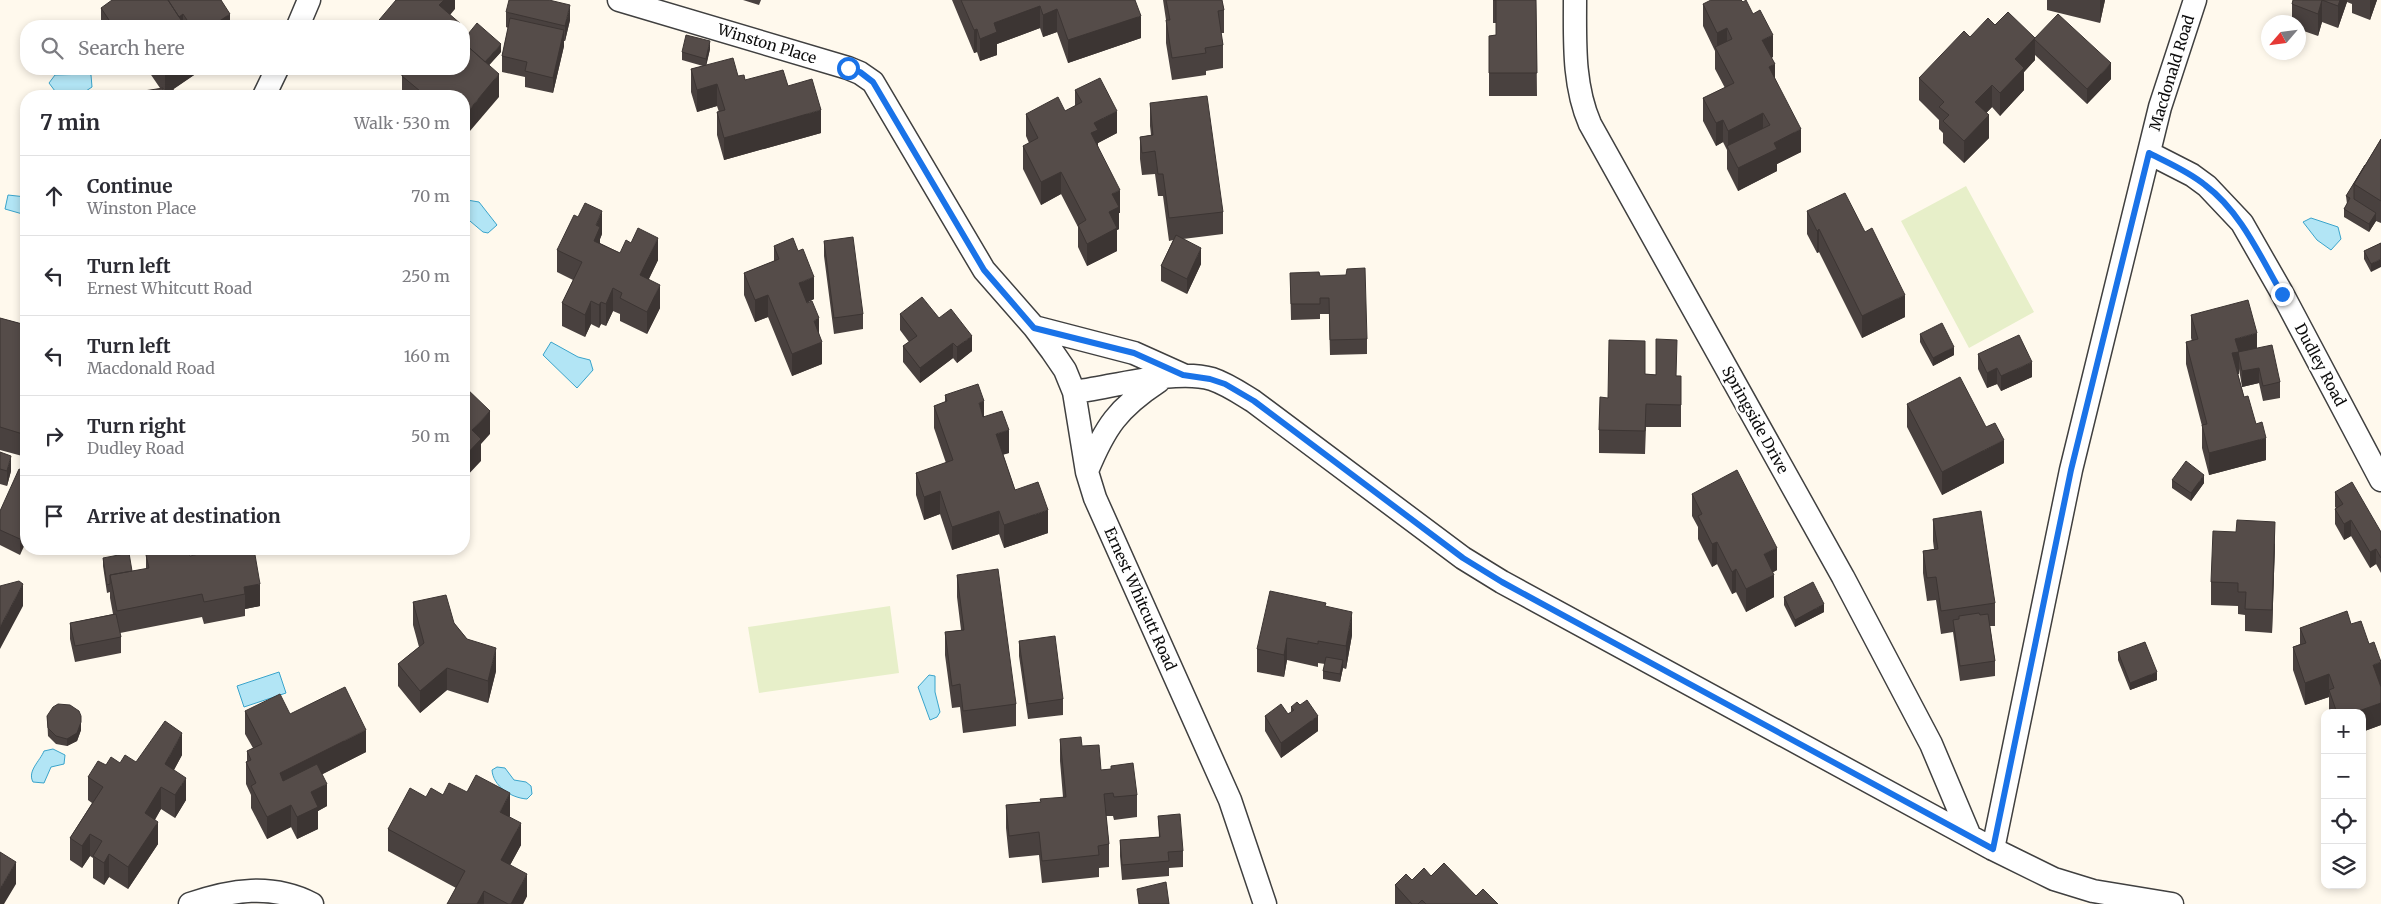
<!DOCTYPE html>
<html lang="en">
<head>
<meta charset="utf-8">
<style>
  body { margin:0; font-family:Merriweather,serif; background:#f2f2f3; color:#2b2b33 }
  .controls { position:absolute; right:15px; bottom:15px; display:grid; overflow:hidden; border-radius:10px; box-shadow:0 2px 8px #0003 }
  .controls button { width:45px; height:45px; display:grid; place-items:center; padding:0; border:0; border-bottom:1px solid #e1e1e2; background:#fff; color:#2b2b33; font:25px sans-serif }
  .compass { position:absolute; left:2261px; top:15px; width:45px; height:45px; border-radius:50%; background:#fff; box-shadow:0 2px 8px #0003; rotate:242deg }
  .stop { position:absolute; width:15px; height:15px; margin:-11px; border:4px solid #1a73e8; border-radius:50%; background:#fff }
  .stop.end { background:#1a73e8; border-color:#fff; box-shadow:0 1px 5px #0008 }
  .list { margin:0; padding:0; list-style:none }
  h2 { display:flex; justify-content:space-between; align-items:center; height:65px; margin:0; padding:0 20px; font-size:21px }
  h2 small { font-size:16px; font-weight:400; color:#7c7c81 }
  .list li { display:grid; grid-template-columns:32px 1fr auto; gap:15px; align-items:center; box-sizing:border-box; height:80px; padding:0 20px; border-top:1px solid #e1e1e2 }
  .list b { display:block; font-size:19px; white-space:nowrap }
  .list p { margin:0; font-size:16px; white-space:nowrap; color:#7c7c81 }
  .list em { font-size:16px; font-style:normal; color:#7c7c81 }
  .icon { flex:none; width:28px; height:28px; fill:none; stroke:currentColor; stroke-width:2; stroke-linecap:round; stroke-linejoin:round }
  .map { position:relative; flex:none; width:2381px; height:904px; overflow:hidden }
  .search { position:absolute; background:#fff; box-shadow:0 2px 8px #0003; left:20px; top:20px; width:450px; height:55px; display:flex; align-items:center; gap:12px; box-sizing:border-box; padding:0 18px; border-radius:20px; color:#7c7c81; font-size:19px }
  .panel { position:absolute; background:#fff; box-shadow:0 2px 8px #0003; left:20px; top:90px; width:450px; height:465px; border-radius:20px }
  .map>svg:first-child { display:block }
  .pitch { fill:#e7efc9 }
  .water { fill:#b2e5f5; stroke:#3aa4cb }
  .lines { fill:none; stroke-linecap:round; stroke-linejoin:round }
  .minor-casing { stroke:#404040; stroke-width:25 }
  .minor { stroke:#fff; stroke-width:22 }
  .wall { fill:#49413f }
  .shaded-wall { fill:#3c3533 }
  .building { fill:#554c49; stroke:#3c3533 }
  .route { stroke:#1a73e8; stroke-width:6 }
  .labels { text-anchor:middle; stroke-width:5; stroke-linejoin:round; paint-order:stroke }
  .street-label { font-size:15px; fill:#0d0d0d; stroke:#fff }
</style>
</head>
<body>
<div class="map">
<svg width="2381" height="904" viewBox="0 0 2381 904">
  <rect width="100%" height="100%" fill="#fff9ed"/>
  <!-- pitch -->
  <path class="pitch" d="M1966 186 2034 312 1969 348 1901 221Z
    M890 606 899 673 759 693 748 627Z"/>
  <!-- water -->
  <path class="water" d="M88 74 91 75 92 87 86 91 79 92 55 91 49 83 55 75Z
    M8 195 26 197V215L5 209Z
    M467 200 479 202 497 225 488 233 483 232 464 216V205Z
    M2311 218 2338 227 2341 239 2331 250 2317 240 2303 222Z
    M551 342 578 357 590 360 593 370 577 388 543 355Z
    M279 672 286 693 244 707 237 686Z
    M929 675 935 676V692L940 712 937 717 930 720 918 687Z
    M53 749 65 755 64 764 51 767 44 783 33 782C27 771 40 761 44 751Z
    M497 767 505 768 514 780 526 782 531 786 532 794 527 799C511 798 493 786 492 770Z"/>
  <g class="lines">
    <!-- minor casing -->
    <g class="minor-casing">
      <path id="minor" d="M619 0 848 68 860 73 873 82 984 270 1034 327 1052 351 1065 370 1074 392
        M1575 0C1575 42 1573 85 1590 124L1843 577 1931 744 1969 834
        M298 26 309 0
        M264 96 277 69
        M2149 153 2192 175 2207 186 2242 223 2282 293 2381 480
        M1034 327 1134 353 1183 375
        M1087 471C1105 427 1118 408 1159 381
        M1993 849 2071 470 2160 107 2195 0
        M190 904C230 890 272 883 312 904
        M1265 904 1230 800 1095 498 1087 472 1074 392C1112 387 1177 368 1212 379 1227 384 1240 393 1253 401L1463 558 1502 582 1993 849 2054 879 2093 891 2172 904"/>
    </g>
    <!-- minor -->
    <use href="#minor" class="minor"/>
  </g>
  <!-- wall -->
  <path class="wall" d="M221 0 230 26H101V8Z
    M743 0H761L759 5Z
    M952 0H1135L1141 38 1068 63 1057 32 1043 37 1040 28 997 44V55L980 61 977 52 974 53Z
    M1163 0H1222L1224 10V33H1221L1223 45V68L1206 71V75L1172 80 1166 43V20Z
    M1493 0H1536L1537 96H1489V36L1496 35V23H1493Z
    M2047 0H2105L2100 23 2047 10Z
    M2293 0H2377L2370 20 2352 13V4L2347 2 2338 28 2322 22 2318 36 2298 29V22H2292V4Z
    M1703 4 1773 57 1771 58 1775 79 1801 152 1777 164V171L1738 191 1727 169V150L1723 142 1716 146 1703 121V98L1725 88 1715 69V51L1703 26Z
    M506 12 570 20 565 41H564V46L553 93 525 87V77L502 72V56L508 28 506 27Z
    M1995 25 2035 38 2111 79 2087 104 2035 55V60L2024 72V90L2000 116 1992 107 1986 113 1989 138 1964 163 1943 143V133L1939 129V120L1919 100V78L1970 37Z
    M710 49 706 65 738 76 745 80 788 86 821 133 724 160 717 135V112H719L717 106 697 112 691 92V69L703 66 682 60V52Z
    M501 52 489 65 499 97 402 96V76L394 69H464Z
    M147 69H200V71L173 89 175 96 160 88Z
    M1075 90 1117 133 1098 143V146L1120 213H1119V229L1117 230V251L1087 266 1078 247V227L1061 194 1041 205 1023 169V146L1029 143 1026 136V114L1065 111 1075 106Z
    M1150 103 1223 212V234L1183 239 1201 264 1187 294 1161 281V266L1173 240 1169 241 1163 196H1158L1155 174 1142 175 1140 159V137L1151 135 1150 126Z
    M2381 139V223L2376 221 2369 232 2344 217V209L2347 204 2346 196Z
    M1807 211 1865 232 1905 317 1862 338 1819 252 1817 253 1807 234Z
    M602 234 600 239V243L620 253 658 260 648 280 660 308 647 334 620 321V314L613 311 606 326 601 324 599 328 591 324 585 337 562 326V303L573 280 557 272V250Z
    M824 241 863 314V329L834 334 824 256Z
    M2381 243 2371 272 2364 259V251Z
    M774 246 814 299 807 303 819 334 822 364 792 376 768 317 755 322 744 295V273L774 261Z
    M1290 273 1320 276 1367 339V354L1330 355 1329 314H1320V319L1291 320Z
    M900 314 939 318 972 351 957 363 953 358 920 383 903 362V346L909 342 900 330Z
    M2191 315 2257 348 2280 382V398L2263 401 2259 383 2242 387 2239 369V374H2238L2244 397 2266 460 2209 475 2202 448V426L2186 364V342L2192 341 2191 338Z
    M0 318 26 325V457L0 450Z
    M1920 334 1954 355 1933 366 1920 342Z
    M1978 354 2032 377 2001 391 1997 384 1987 388 1978 369Z
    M1645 374 1681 376V427H1646L1645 454 1599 453V430L1608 398Z
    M945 395 984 417 1009 453 1003 454 1015 490 1048 533 1004 548 999 534 952 550 940 514 924 520 916 495V473L946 463 934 428V406L945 402Z
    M1907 404 2004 463 1942 495 1907 427Z
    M0 452 11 471 7 486 0 484Z
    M26 472 20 555 0 545V511Z
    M2172 480 2204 483 2191 501 2172 488Z
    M2335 492 2381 532V573L2376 564 2370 568 2351 536 2344 540 2335 524V509L2336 508 2335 507Z
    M1692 494 1777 570 1773 572 1774 597 1746 612 1736 592 1732 594 1717 564 1712 567 1698 539V527L1692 516Z
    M1933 519 1995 603V626H1990L1995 661V676L1960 681 1953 632 1941 634 1936 600 1927 601 1923 573V551L1934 549 1933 541Z
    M2236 532 2275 544 2272 633 2245 631V615L2238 614V606L2211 605V582Z
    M168 549H189L190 556 201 554V549H254L260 606 245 609V616L204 624 202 617 120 633 121 637V653L75 662 70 639V623L113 614 110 598V592L107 593 103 566V558L132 571 146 569V555L168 550Z
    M957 575 1016 704V726L963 733 960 707 952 708 945 655V632L961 630 957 597Z
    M1784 597 1824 612 1795 627 1784 605Z
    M413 602 454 623 467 639 496 671 488 703 447 690 420 713 398 686V664L419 647 413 625Z
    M1326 607 1352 635 1346 669 1343 668 1340 682 1323 679V671L1325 664 1318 663V667L1287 660 1284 677 1257 672V649Z
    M2351 624 2381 685V725L2362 732V713H2329V697L2305 705 2293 670V647L2300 644V628Z
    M1019 641 1063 699V715L1028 719 1019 656Z
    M2118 652 2157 680 2130 690 2118 660Z
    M1300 705 1318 731 1281 758 1265 731V716L1288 714 1291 712V707Z
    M245 711 290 714 366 752 322 774 327 806 318 811V829L297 839 291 827 267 839 251 808V795L246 784V762L247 761V751L253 748 245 734Z
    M47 716 81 730 77 741 67 746 56 744 48 736Z
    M1060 739 1082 746 1101 770 1111 769V766L1137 795V817L1114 820 1113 816H1106L1109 844V867L1099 868V877L1042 883 1039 855 1009 858 1006 828V805L1040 802 1063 797 1060 761Z
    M182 755 174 770 186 800 175 818 161 809 155 820 158 844 128 889 109 877 104 885 93 878V858L90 856 82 868 70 860V838L92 803 88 800V777L106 765 136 762Z
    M443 795 510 816 509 817 521 845 510 865 527 896 523 904H447L456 888 388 851V829L426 797Z
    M1158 816 1183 851V867L1169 868V876L1122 880 1120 856V840L1159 837Z
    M1431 876 1476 896 1498 904H1395V885L1412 880Z"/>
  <!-- shaded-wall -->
  <path class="shaded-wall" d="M444 0H455V9L441 26 439 5Z
    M2100 0H2105L2100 23Z
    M2322 0V22L2318 36V14Z
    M2340 0H2347V2L2338 28V6Z
    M2370 0H2377L2370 20Z
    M570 5V20L565 41V26Z
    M1040 6V28L997 44V55L980 61V39L994 23Z
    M1057 9V32L1043 37V15Z
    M183 14V26L178 18Z
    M230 14V26H212Z
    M1141 16V38L1068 63V40Z
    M1727 28V51H1717V33Z
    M977 29V52L974 53V30Z
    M564 30V46L553 93V78Z
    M1773 35V57L1762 62V40Z
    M2035 38V60L2024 72V90L2000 116V93L2015 59Z
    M710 41V49L706 67V59Z
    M501 44V52L483 72V64Z
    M2111 63V79L2087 104V89Z
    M1775 64V86L1769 67Z
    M170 69H200V71L165 95V73Z
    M499 74V97L464 138V116Z
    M717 84V106L697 112V90Z
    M1992 85V107L1975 125V102Z
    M821 110V133L724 160V138Z
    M1117 111V133L1098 143V152L1091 133 1094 123Z
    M1763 113V135L1728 149V131Z
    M1989 115V138L1964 163V141Z
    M1723 120V142L1716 146V123Z
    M1801 129V152L1777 164V171L1738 191V168L1774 143Z
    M1061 172V194L1041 205V182Z
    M1120 190V213H1119V229L1117 230V251L1087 266V244L1109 212 1112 194Z
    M602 211V234L600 239V250L594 241 596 225Z
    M2376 213V221L2369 232V224Z
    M1819 229V252L1817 253V231Z
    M658 238V260L640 298V275Z
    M1201 248V264L1187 294V279Z
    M2381 259V267L2371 272V264Z
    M814 277V299L799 306V283Z
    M660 285V308L647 334V312Z
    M613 288V311L606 326V304Z
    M768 295V317L755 322V300Z
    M1905 295V317L1862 338V316Z
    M591 301V324L585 337V315Z
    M601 302V324L599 328V305Z
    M819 318V341L814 321Z
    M2257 333V355L2239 353V374L2232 376V353L2235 339Z
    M972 336V351L957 363V347Z
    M822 342V364L792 376V354Z
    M953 343V358L920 383V368Z
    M1954 347V355L1933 366V358Z
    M2032 362V377L2001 391V376Z
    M1997 368V384L1987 388V373Z
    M2259 368V383L2242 387V371Z
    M984 401V424L979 403Z
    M490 411V434L481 444V461L464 479V457L472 430Z
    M1009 430V453L996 457V434Z
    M2266 438V460L2209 475V453Z
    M2004 440V463L1942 495V472Z
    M11 456V471L7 486V471Z
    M2204 475V483L2191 501V493Z
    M940 491V514L924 520V497Z
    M1048 510V533L1004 548V525Z
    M999 511V534L952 550V527Z
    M2351 520V536L2344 540V524Z
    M2275 522V544L2272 633V610Z
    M26 526V542L20 555V539Z
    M1717 542V564L1712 567V544Z
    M1777 548V570L1764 577V554Z
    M2376 549V564L2370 568V552Z
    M1736 569V592L1732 594V572Z
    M1774 575V597L1746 612V589Z
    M23 584V606L0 649V627Z
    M260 584V606L245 609V594L244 587Z
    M1824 604V612L1795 627V620Z
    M1352 612V635L1346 669V646Z
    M1287 638V660L1284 677V655Z
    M496 648V671L488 703V681Z
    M1343 660V668L1340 682V674Z
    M2381 662V685L2373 687V665Z
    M447 668V690L420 713V691Z
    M2157 672V680L2130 690V683Z
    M2329 674V697L2305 705V683Z
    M2381 703V725L2362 732V713H2353Z
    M1318 716V731L1281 758V743Z
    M81 722V730L77 741 67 746V739Z
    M366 730V752L280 796V773Z
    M182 733V755L165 786V764Z
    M186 778V800L175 818V795Z
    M327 784V806L318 811V829L297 839V817L311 792Z
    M161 787V809L145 835V813Z
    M510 793V816L500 834V812Z
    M291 805V827L267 839V817Z
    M158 822V844L128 889V867Z
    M521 823V845L501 882V860Z
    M90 834V856L82 868V846Z
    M109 854V877L104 885V863Z
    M16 862V884L4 904H0V889Z
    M527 874V896L523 904H511Z
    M484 891V904H477Z"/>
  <!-- building -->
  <path class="building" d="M112 0H168L185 26H113L101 8Z
    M168 0H221L230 14 212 26H191L183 14 179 17Z
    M396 0H444L439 5 462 25 461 26H374Z
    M509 0H549L570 5 565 26 506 12Z
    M961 0H1135L1141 16 1068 40 1057 9 1043 15 1040 6 994 23 997 32 980 39 977 29 974 30Z
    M1166 0H1222L1224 10 1218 11 1223 45 1205 48 1206 53 1172 58 1166 20H1170Z
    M1493 0H1536L1537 73H1489V36L1496 35V0Z
    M1711 0H1741L1743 2 1746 0 1753 14 1760 10 1773 35 1762 40 1775 64 1769 67 1801 129 1774 143 1777 149 1738 168 1727 146 1770 125 1763 113 1728 131 1723 120 1716 123 1703 98 1734 83 1715 47 1732 39 1727 28 1717 33 1703 4Z
    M2293 0H2340L2338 6 2322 0 2318 14 2292 4Z
    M2008 12 2035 38 2015 59 2024 68 2000 93 1992 85 1975 102 1989 115 1964 141 1943 121 1949 115 1939 107 1944 102 1919 78 1964 31 1970 37 1988 18 1995 25Z
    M2058 14 2111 63 2087 89 2034 39Z
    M510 18 564 30 553 78 525 71 527 62 502 56Z
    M477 23 501 44 485 62 464 43V39Z
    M686 35 710 41 706 59 682 52Z
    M464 43 499 74 464 116V96H426L402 76 408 69H464Z
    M733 58 738 76 744 75 745 80 783 70 788 86 812 79 821 110 724 138 717 112 725 110 717 84 697 90 691 69Z
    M162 69H170L165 73Z
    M1100 78 1117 111 1094 123 1098 130 1091 133 1120 190 1112 194 1119 207 1109 212 1117 228 1087 244 1078 225 1086 220 1061 172 1041 182 1023 146 1038 138 1026 114 1058 97 1065 111 1082 102 1075 90Z
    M163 88V91L173 89 175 96H112Z
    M1207 96 1223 212 1169 218 1163 174H1158L1155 151 1142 153 1140 137 1153 135 1150 103Z
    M2381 139V201L2354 184Z
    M2365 165 2354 184V199L2376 213 2369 224 2344 209 2350 198 2346 196Z
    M1845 193 1865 232 1872 228 1905 295 1862 316 1819 229 1817 231 1807 211Z
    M585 203 602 211 596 225 600 227 594 241 620 253 626 240 631 243 638 228 658 238 640 275 660 285 647 312 620 298 622 293 613 288 606 304 601 302 599 305 591 301 585 315 562 303 582 262 557 250 574 215 578 217Z
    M1176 235 1201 248 1187 279 1161 266Z
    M853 237 863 314 834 318 824 241Z
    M793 238 798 251 803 249 814 277 799 283 807 303 812 301 819 318 814 321 822 342 792 354 768 295 755 300 744 273 779 259 774 246Z
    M2381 243V259L2371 264 2364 251Z
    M1365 268 1367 339 1330 340 1329 298H1320V304H1291L1290 273 1319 272 1320 276 1346 275 1347 269Z
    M922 297 939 318 951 309 972 336 957 347 953 343 920 368 903 346 917 336 900 314Z
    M2248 300 2257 333 2235 339 2239 352 2232 353 2244 397 2248 396 2256 424 2262 422 2266 438 2209 453 2202 425 2207 424 2186 342 2198 339 2191 315Z
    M0 318 26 325V435L0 427Z
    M1942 323 1954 347 1933 358 1920 334Z
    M2019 335 2032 362 2001 376 1997 368 1987 373 1978 354Z
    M1656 339 1677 340 1676 376H1681V405L1646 404 1645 431 1599 430 1600 397 1608 398 1609 340 1645 341V374L1656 375Z
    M2272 345 2280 382 2263 386 2259 368 2242 371 2238 352Z
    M1960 377 1986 427 1995 423 2004 440 1942 472 1907 404Z
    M978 384 984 401 979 403 983 417 1002 411 1009 430 996 434 1015 490 1038 482 1048 510 1004 525 999 511 952 527 940 491 924 497 916 473 953 460 934 406 947 401 945 395Z
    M464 386 490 411 472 430 481 439 464 457Z
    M0 452 11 456 7 471 0 469Z
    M2186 461 2204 475 2191 493 2172 480Z
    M19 469 26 472V526L20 539 0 530V511Z
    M1737 470 1777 548 1764 554 1774 575 1746 589 1736 569 1732 572 1717 542 1712 544 1698 516 1702 514 1692 494Z
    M2352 482 2381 532V558L2376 549 2370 552 2351 520 2344 524 2335 509 2343 504 2335 492Z
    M1981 511 1995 603 1941 611 1936 577 1927 578 1923 551 1938 549 1933 519Z
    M2237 520 2275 522 2272 610 2245 609 2246 592H2238V583L2211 582 2213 531 2236 532Z
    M169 549H189L190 556 203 553 202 549H254L260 584 244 587 245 594 204 602 202 594 117 611 110 575 149 568 146 555 169 550Z
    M129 553 132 571 110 575V584L107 585 103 558Z
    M998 569 1016 704 963 711 960 684 952 686 945 632 964 630 957 575Z
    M19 581 23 584 0 627V586Z
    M1813 582 1824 604 1795 620 1784 597Z
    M1270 591 1326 603 1325 606 1352 612 1346 646 1318 641V644L1287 638 1284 655 1257 649Z
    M446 595 454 623 467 639 496 648 488 681 447 668 420 691 398 664 424 643 413 602Z
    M2347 611 2351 624 2361 621 2369 644 2374 642 2381 662 2373 665 2381 687V703L2353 713H2337L2329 690 2334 688 2329 674 2305 683 2293 647 2306 643 2300 628Z
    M1979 613 1980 615 1988 614 1995 661 1960 666 1953 620 1959 619V616Z
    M116 614 121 637 75 646 70 623Z
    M1055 636 1063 699 1028 704 1019 641Z
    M2145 642 2157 672 2130 683 2118 652Z
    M1326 657 1343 660 1340 674 1323 671Z
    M345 687 366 730 280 773 283 781 317 764 327 784 311 792 318 807 297 817 291 805 267 817 251 786 256 783 246 762 251 760 247 751 262 744 245 711 280 694 290 714Z
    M1307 700 1318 716 1281 743 1265 716 1281 704 1288 714 1294 710 1291 707 1297 702 1300 705Z
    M58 704 70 705 79 711 81 716V722L77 733 67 739 56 736 48 728 47 716 53 707Z
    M165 721 182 733 165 764 186 778 175 795 161 787 145 813 158 822 128 867 109 854 104 863 93 856 102 841 90 834 82 846 70 838 103 787 88 777 98 761 106 765 111 757 120 763 125 755 136 762Z
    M1081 737 1082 746 1099 745 1101 770 1111 769V766L1133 763 1137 795 1114 797 1113 793 1104 794 1109 844 1098 846 1099 855 1042 861 1039 832 1009 836 1006 805 1041 802 1040 799 1066 797 1060 739Z
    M476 775 510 793 500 812 521 823 501 860 527 874 511 904H508L484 891 477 904H447L465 871 388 829 410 788 426 797 431 788 443 795 449 783 467 792Z
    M1180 814 1183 851 1168 852 1169 861 1122 865 1120 840 1160 837 1158 816Z
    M0 852 16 862 0 889Z
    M1444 863 1476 896 1483 889 1498 904H1426L1422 900 1418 904H1412L1395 885 1406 874 1412 880 1424 868 1431 876Z
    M1166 882 1169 904H1139L1137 889Z"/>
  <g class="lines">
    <!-- route -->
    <path class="route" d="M848 68 860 72 873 82 984 270 1034 328 1134 353 1183 375 1210 379 1225 384 1254 401 1463 558 1502 582 1993 849 2071 470 2149 153C2168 163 2188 171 2205 185 2241 212 2260 256 2282 294"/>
  </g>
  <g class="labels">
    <!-- street labels -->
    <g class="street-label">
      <text transform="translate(767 44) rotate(17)" y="5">Winston Place</text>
      <text transform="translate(2172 73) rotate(-73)" y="5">Macdonald Road</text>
      <text transform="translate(2320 365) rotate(62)" y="5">Dudley Road</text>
      <text transform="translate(1755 420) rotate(61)" y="5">Springside Drive</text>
      <text transform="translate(1140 599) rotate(66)" y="5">Ernest Whitcutt Road</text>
    </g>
  </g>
</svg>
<div class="controls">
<button>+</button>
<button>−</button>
<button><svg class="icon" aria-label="locate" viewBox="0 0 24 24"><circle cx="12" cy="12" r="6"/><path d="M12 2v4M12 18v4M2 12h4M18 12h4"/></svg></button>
<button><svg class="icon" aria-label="layers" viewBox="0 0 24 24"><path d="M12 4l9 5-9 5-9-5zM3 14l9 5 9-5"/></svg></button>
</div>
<svg class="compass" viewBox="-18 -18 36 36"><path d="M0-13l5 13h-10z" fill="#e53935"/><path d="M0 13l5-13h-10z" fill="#7c7c81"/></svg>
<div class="stop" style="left:848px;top:68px"></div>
<div class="stop end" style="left:2282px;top:294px"></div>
<div class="search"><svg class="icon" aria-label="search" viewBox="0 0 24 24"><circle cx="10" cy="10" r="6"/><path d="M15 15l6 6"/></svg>Search here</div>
<section class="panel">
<h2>7 min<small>Walk · 530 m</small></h2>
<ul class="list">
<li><svg class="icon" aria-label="ahead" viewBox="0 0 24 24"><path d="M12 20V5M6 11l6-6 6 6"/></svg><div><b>Continue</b><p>Winston Place</p></div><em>70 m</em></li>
<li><svg class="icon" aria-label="left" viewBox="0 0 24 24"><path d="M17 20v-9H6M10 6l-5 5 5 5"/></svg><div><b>Turn left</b><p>Ernest Whitcutt Road</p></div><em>250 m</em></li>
<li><svg class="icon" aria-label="left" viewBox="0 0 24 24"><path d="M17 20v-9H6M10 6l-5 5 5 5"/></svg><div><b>Turn left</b><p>Macdonald Road</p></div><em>160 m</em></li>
<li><svg class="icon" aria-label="right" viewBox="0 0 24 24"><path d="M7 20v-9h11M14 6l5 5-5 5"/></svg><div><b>Turn right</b><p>Dudley Road</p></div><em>50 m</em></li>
<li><svg class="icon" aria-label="arrive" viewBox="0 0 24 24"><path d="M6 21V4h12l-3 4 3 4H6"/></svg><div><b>Arrive at destination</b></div></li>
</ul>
</section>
</div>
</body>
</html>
